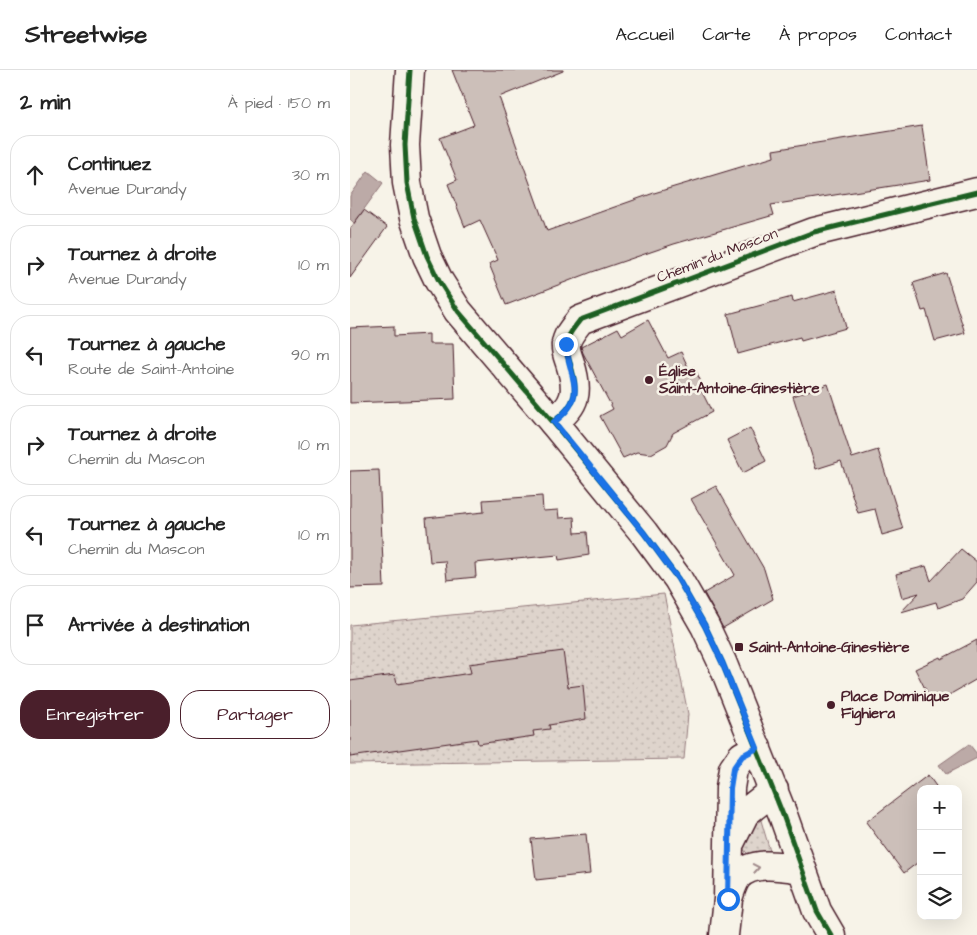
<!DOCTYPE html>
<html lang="fr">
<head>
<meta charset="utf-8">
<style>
  body { margin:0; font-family:"Architects Daughter",sans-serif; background:#f6f6f6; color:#222 }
  .controls { position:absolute; right:15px; bottom:15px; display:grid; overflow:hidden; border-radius:10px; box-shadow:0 5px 20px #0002 }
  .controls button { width:45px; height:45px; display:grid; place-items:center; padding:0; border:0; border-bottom:1px solid #e0e0e0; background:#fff; color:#222; font:25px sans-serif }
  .stop { position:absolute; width:15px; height:15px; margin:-11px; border:4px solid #1a73e8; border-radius:50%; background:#fff }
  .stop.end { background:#1a73e8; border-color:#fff; box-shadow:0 1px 5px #0008 }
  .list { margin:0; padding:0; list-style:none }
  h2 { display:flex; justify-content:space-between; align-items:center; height:65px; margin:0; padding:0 20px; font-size:21px }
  h2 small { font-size:16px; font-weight:400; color:#767676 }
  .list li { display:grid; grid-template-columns:32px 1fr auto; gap:15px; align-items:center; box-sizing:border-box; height:80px; margin:0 10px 10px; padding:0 10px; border:1px solid #e0e0e0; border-radius:20px }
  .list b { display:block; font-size:19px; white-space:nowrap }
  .list p { margin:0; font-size:16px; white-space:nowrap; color:#767676 }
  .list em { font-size:16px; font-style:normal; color:#767676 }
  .actions { display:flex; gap:10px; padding:15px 20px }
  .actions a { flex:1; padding:11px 0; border:1px solid #4a1f2b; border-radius:20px; text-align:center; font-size:18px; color:#4a1f2b }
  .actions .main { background:#4a1f2b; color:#fff }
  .icon { flex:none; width:28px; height:28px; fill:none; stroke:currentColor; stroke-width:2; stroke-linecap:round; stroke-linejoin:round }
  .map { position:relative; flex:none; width:627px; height:865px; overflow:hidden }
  header { display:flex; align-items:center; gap:30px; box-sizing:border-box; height:70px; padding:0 25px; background:#fff; border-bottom:1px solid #e0e0e0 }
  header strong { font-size:24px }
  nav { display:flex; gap:28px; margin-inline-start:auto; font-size:18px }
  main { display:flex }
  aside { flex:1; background:#fff }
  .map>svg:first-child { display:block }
  .grass { fill:url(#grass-dots); stroke:#947a7c }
  .water { fill:#bcaaa7; stroke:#8e7275 }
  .building { fill:#ccbfb9; stroke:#4a1f2b }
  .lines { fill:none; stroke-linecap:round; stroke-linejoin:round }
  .minor-casing { stroke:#4a1f2b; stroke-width:31 }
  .tertiary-casing { stroke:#4a1f2b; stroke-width:31 }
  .minor { stroke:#f7f3e8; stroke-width:28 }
  .tertiary { stroke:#f7f3e8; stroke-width:28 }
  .cycleway-casing { stroke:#f7f3e8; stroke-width:8 }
  .cycleway { stroke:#1b5e20; stroke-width:5 }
  .oneway { stroke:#a0898a }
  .route { stroke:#1a73e8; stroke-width:6 }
  .poi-dot { fill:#4a1f2b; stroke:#f7f3e8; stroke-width:2 }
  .labels { text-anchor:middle; stroke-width:5; stroke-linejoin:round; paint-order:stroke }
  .street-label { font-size:15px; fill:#4a1f2b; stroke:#f7f3e8 }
  .poi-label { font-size:15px; font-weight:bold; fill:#4a1f2b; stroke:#f7f3e8; text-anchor:start }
</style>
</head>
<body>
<header>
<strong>Streetwise</strong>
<nav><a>Accueil</a><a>Carte</a><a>À propos</a><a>Contact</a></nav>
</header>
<main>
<aside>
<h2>2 min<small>À pied · 150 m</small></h2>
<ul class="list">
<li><svg class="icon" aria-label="ahead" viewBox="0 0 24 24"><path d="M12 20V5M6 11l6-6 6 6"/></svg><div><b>Continuez</b><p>Avenue Durandy</p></div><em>30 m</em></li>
<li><svg class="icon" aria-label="right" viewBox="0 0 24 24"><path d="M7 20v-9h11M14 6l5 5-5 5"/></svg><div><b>Tournez à droite</b><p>Avenue Durandy</p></div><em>10 m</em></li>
<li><svg class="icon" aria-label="left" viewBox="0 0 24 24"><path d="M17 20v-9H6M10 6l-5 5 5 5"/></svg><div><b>Tournez à gauche</b><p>Route de Saint-Antoine</p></div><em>90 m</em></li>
<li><svg class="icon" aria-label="right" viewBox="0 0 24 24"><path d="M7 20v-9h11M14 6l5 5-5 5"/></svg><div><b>Tournez à droite</b><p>Chemin du Mascon</p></div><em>10 m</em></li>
<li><svg class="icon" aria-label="left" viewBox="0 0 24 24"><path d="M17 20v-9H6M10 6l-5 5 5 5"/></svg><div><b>Tournez à gauche</b><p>Chemin du Mascon</p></div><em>10 m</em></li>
<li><svg class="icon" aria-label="arrive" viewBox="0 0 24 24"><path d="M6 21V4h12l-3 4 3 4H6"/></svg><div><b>Arrivée à destination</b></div></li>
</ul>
<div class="actions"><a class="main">Enregistrer</a><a>Partager</a></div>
</aside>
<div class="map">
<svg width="627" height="865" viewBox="0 0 627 865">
  <defs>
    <pattern id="grass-dots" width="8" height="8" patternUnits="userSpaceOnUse" patternTransform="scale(1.25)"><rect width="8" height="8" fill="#ded4cc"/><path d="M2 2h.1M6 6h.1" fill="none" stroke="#c0b6af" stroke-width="1.8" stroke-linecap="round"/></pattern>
  </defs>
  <rect width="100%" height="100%" fill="#f7f3e8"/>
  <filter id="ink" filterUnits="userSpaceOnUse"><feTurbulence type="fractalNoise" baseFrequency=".02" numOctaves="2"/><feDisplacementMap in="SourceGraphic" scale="10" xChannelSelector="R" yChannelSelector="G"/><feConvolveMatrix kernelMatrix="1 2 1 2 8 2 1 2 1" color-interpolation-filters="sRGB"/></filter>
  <g filter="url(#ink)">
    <!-- grass -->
    <path class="grass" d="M314 524 338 644 334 689 0 694V555Z
      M410 747 420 781 400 787 392 777 402 752Z"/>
    <!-- water -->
    <path class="water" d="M18 101 33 113 4 153 0 149V126Z
      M619 674 627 684V688L596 704 589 695Z"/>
    <!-- building -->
    <path class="building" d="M102 0H213V1L149 27 197 161 304 123 424 87 423 80 572 56 580 110 421 135 424 145 324 174 242 202 156 235 139 194 148 190 130 150 115 157 98 114 107 110 90 68 124 55Z
      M14 140 37 157 0 208V159Z
      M596 203 615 263 585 271 576 240 572 241 563 213Z
      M487 220 496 258 451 271 450 267 388 284 378 244 442 227 443 232Z
      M298 250 318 288 331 282 339 299 344 297 355 320 352 322 362 342 323 363 317 375 301 384 287 382 273 388 250 346 263 339 233 283 231 277 268 258 272 265Z
      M44 256V266L79 264V274H103L105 329 0 333V258Z
      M478 314 502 388 528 380 553 459 532 465 525 439 508 443 491 391 466 399 443 326Z
      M400 358 416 391 393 403 377 370Z
      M29 400 34 517 0 518V401Z
      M366 416 414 499 423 529 373 558 354 523 385 505 341 429Z
      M192 426 193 441 208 440 209 448 224 447 225 463 237 462 239 485 209 490 208 485 125 493 126 507 97 510 95 491 80 492 76 448 134 442 133 430Z
      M611 479 627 492V512L612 529 588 538 586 532 551 542 569 523 552 528 546 504 576 496 581 511Z
      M627 570V609L583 634 565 599 590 587 591 589Z
      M213 581 218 617 233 615 236 649 199 655 200 659 183 661 184 666 128 674 127 669 0 687V611L45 605 47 614 121 603 119 594Z
      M578 705 588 719H571V790L554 803 516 752Z
      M236 764 240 804 186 810 181 769Z"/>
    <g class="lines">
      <!-- minor casing -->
      <g class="minor-casing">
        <path id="minor" d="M203 352C227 335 229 321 220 293 218 287 215 280 216 274 217 265 225 257 230 250L464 162 627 122"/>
      </g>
      <!-- tertiary casing -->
      <g class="tertiary-casing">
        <path id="tertiary" d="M60 0 55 75 57 113 64 148 77 186 89 211 108 241 203 352 294 463 328 509 355 556 372 592 433 745 467 841 481 865
          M381 771 395 743 424 720
          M378 829C380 822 383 813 387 807 402 790 432 796 451 799
          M374 865 378 829 380 718 383 699 392 686 407 678"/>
      </g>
      <!-- minor -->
      <use href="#minor" class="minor"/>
      <!-- tertiary -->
      <use href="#tertiary" class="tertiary"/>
      <!-- cycleway casing -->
      <g class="cycleway-casing">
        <path id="cycleway" d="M60 0 55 75 57 113 64 148 77 186 89 211 108 241 203 352 294 463 328 509 355 556 372 592 433 745 467 841 481 865
          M203 352C227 335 229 321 220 293 218 287 215 280 216 274 217 265 225 257 230 250L464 162 627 122"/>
      </g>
      <!-- cycleway -->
      <use href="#cycleway" class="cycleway"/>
    </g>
    <!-- one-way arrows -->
    <defs><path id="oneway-chevron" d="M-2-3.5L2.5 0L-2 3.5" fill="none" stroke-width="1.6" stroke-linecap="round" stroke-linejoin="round" transform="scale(1.25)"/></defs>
    <use class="oneway" href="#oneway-chevron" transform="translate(406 798) rotate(-10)"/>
  </g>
  <g class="lines" filter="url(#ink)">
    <!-- route -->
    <path class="route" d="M216 274C219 309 240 325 204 352L294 463 328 509 355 556 372 592 407 678 392 686 383 699 380 718 378 829"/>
  </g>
  <!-- markers -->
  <g class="poi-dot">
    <circle cx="299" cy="310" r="5"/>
    <rect x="384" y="572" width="10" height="10" rx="2.5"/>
    <circle cx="481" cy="635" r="5"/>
  </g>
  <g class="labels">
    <!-- street labels -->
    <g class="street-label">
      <text transform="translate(367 185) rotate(-21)" y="5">Chemin du Mascon</text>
    </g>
    <!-- poi labels -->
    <g class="poi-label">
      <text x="309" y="306">Église<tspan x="309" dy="17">Saint-Antoine-Ginestière</tspan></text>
      <text x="399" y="582">Saint-Antoine-Ginestière</text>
      <text x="491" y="631">Place Dominique<tspan x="491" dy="17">Fighiera</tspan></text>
    </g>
  </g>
</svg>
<div class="controls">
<button>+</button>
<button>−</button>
<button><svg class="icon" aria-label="layers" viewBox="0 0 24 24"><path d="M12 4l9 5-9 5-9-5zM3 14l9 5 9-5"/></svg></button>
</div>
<div class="stop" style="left:378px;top:829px"></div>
<div class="stop end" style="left:216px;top:274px"></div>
</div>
</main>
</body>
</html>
